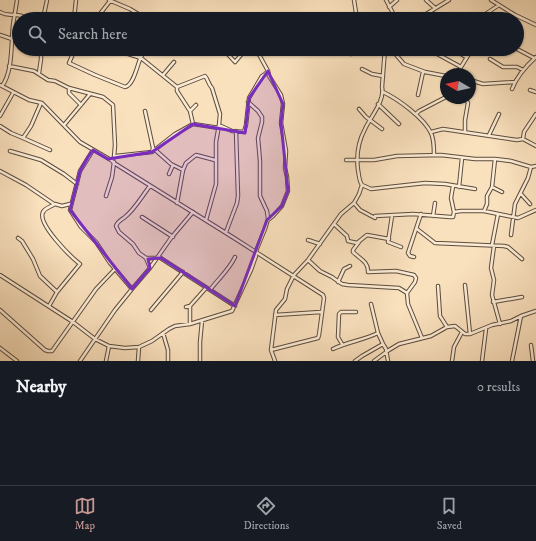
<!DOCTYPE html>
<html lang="en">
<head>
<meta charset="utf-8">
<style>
  body { margin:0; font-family:"IM FELL DW Pica",serif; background:#242831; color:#f1f3f6 }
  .compass { position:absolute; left:440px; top:68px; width:36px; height:36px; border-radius:50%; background:#171b24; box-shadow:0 1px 3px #0004; rotate:279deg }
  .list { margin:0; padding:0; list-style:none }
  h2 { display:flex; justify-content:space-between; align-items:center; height:52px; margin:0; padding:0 16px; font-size:17px }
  h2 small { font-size:13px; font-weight:400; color:#9ea1a6 }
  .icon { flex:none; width:22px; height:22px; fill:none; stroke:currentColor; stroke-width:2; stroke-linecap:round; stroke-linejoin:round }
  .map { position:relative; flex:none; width:536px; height:361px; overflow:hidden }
  .search { position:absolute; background:#171b24; box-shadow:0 1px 3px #0004; left:12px; right:12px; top:12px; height:44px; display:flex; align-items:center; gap:10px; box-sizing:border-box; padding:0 14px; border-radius:22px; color:#9ea1a6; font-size:15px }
  .sheet { height:124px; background:#171b24 }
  nav { display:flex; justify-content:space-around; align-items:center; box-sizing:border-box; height:56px; border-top:1px solid #363941; background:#171b24; font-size:11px; color:#9ea1a6 }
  nav a { display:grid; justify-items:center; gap:2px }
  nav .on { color:#c59692 }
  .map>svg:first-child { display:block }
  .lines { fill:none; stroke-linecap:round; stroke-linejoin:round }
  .minor-casing { stroke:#5c4c3e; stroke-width:4.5 }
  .minor { stroke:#fcecd5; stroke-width:2.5 }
  .marked { fill:#7b2cbf; fill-opacity:0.2; stroke:#7b2cbf; stroke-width:3; stroke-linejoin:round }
</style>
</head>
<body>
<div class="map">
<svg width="536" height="361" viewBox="0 0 536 361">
  <rect width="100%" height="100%" fill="#fae1be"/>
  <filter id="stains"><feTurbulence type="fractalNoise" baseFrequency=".005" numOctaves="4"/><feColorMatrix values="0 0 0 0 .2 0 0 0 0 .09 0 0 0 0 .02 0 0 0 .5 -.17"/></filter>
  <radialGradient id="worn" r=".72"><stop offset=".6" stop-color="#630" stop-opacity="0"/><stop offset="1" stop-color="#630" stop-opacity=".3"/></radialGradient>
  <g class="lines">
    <!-- minor casing -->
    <g class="minor-casing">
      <path id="minor" d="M109 0 130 9 145 18H150L156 16 170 19H183
        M354 0 357 19
        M386 0 396 19
        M426 0 435 8
        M491 0 515 15 536 25
        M389 7 397 0
        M0 12C6 16 10 14 16 15 21 15 25 17 29 19
        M481 17 499 5
        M381 18 392 13
        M459 18V19
        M43 19 47 0
        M74 19 76 0
        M96 19 110 1
        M418 19 449 0
        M510 19 515 15
        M0 35 12 39
        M75 49 69 63 95 75 125 87C134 85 137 65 141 57 142 55 144 52 146 49
        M116 49 117 52 119 51 141 58 177 87
        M223 49 235 62 246 49
        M256 49 268 71 269 76 281 95 283 104 281 123 286 151 285 168 287 177 288 191 282 206 273 216 268 220
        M391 49 404 64 425 72 446 76
        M428 49 461 67
        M453 49 466 57
        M517 49 534 58
        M351 54 356 49
        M490 59 503 67H517L523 70
        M9 66 34 71 48 80 55 81 69 88 103 97 113 105 115 145 114 157
        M362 69 372 74 383 76
        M39 73 41 59V49
        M458 74 461 67 472 49
        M163 75 174 62
        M470 80 483 84 515 82
        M0 85 29 100 42 103 80 142 111 160 114 163 234 238 323 295 324 298 319 335 318 338 271 350
        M2 86C13 72 11 43 13 25 14 17 16 8 17 0
        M69 88V93L81 105
        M512 89C517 76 526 66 536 57
        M530 90 536 92
        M383 92C398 99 424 118 431 133 434 139 434 148 434 155
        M418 95 423 72
        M460 98 467 101 468 103 465 120V132
        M378 104 399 124
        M359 109 366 117 382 129
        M145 111 153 148 152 152
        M190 111 196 105
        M416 114 419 111 446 97
        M0 116 13 93
        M193 124 190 111 177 91V87L205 76C208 79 208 84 212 88L220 114 219 125 216 142V184L206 220
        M64 125 90 94
        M0 126 11 133 23 138 31 126 41 103
        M431 132 443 129 517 140 523 139 536 146
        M489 135 499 114
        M23 138 50 150
        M523 139 524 132 536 114
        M153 148 171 164 183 170 177 203
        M93 150 80 171 70 210 81 227 96 242 110 263 132 289
        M10 151 41 160 64 174 77 184
        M111 160 116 156 152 152 175 134 193 124 219 128 221 126 232 131 244 132 246 125 249 98 262 76 265 74 268 71
        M346 160H374L397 156 441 155 475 159H495L511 161 531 167 536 166
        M183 170 186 163 196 155 215 160
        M0 171 26 185 54 204
        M169 174 173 165
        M362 185 371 189 425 183 445 184 475 189
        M150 186C142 196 135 209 125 217 121 220 117 222 116 226L119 232 133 244 139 253 146 258 150 268
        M453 186 451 198 454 212
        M459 187 462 158
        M492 187 502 192
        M521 194 530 204
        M106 196 112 177 114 162
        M354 203 360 210 375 218V216L413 214 450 217H453L454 212 461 211H484L518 218 536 210
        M484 211 487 204V196L492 187 495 159
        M392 216 388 242 401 247
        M433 216 435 203
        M142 217 173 237
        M334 224 347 236 348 241 357 243 367 235 389 239
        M417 229 435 243 504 246 508 247 522 259
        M226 232 237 203 238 196 236 131
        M511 235 515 204 528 178 531 167
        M18 238 22 241 33 259 40 276 57 292
        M308 240 320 244
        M359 242 353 250V252C359 258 369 262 368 272L396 271 414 275 416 278 415 282 407 293
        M492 245 498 214
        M494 246 491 268 494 280 492 295 500 324
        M159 257 235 306
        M414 257 410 256 408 253 421 214
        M146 258H157
        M308 260 320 271 332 277 342 284 348 285 399 288 407 293 408 304 422 338
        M0 275 73 322 95 339 109 346 125 348 139 347 152 341 169 329 175 326 190 324 232 311 251 270 256 256V251L265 229 268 219 267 211 260 196V161L258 138 262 122V117L258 111 248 102
        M338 282 344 269 350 266
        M465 285 470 334
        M438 286 440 316 447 327
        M210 290C218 279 229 270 235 257
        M493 302 522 297
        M371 304 378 333
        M49 306 57 292 80 264C71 257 37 224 43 212 46 207 51 207 55 204L62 206 70 204
        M186 307 190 306 206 288
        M0 310 45 350 48 351H52L96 289 115 269
        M151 310 183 272
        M275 315 321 312
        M190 324V306
        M163 333 168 350V361
        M342 344 338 337 339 314 341 312H356
        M531 345 533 361
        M0 348 17 361
        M333 349C347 342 364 340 378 333L383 344
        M80 361 115 310 132 289 150 268 171 238 193 212
        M106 361 109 346
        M138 361 139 347
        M200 361V342L202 321
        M275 361 271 350 276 310 285 299 287 289 294 275 308 260 341 214 354 203 359 194 362 185C359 181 359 175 358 170 356 155 358 142 365 129 371 116 385 101 382 87L385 49
        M355 361 362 356 383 344 386 349 388 361
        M374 361 389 350 399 344 431 336 447 327 455 326 465 334H470L492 325 511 321 521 316 536 311
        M452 361 454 347 462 332
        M482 361 486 329
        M512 361 521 316"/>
    </g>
    <!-- minor -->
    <use href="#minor" class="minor"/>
  </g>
  <!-- marked area -->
  <path class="marked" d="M268 71 283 104 281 123 288 191 282 206 267 220 235 306 161 258 148 259 150 268 132 289 70 210 80 171 88 157 93 150 108 159 152 152 193 124 245 133 249 98Z"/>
  <rect width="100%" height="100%" filter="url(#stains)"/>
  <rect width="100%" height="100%" fill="url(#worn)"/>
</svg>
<svg class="compass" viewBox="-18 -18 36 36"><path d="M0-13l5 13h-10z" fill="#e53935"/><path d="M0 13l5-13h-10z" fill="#9ea1a6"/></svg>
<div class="search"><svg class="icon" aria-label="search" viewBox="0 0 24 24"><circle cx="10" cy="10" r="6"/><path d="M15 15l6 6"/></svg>Search here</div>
</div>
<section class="sheet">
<h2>Nearby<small>0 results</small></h2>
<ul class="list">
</ul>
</section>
<nav>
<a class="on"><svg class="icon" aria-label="map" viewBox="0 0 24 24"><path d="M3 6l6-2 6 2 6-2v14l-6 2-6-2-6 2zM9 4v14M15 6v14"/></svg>Map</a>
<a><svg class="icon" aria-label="directions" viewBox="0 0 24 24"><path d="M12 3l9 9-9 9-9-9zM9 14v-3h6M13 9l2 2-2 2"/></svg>Directions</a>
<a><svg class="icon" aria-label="saved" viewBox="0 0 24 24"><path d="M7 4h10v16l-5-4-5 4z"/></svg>Saved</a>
</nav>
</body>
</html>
